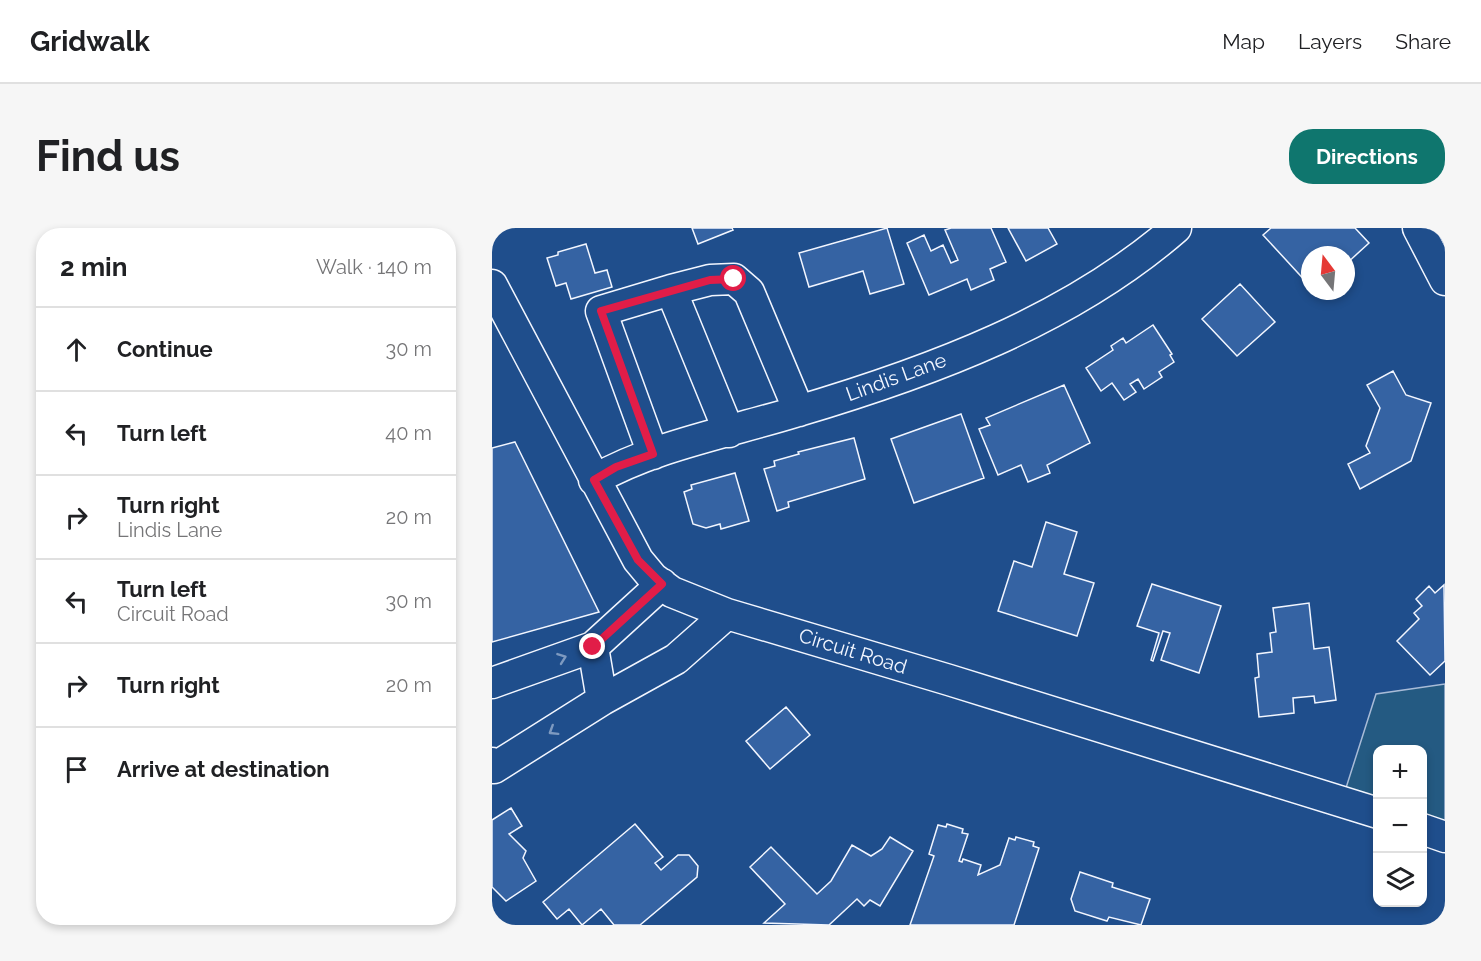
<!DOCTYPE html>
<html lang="en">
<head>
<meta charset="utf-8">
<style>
  body { margin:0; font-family:Raleway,sans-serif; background:#f6f6f6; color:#202124 }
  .controls { position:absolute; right:18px; bottom:18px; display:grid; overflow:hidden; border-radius:12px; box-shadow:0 3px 9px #0003 }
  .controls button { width:54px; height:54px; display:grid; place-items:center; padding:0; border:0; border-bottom:2px solid #e0e0e0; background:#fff; color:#202124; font:30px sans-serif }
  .compass { position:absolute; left:809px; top:18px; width:54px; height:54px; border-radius:50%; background:#fff; box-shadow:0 3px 9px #0003; rotate:344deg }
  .stop { position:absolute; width:18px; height:18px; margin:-14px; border:4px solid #e11d48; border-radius:50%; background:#fff }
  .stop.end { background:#e11d48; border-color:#fff; box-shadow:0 2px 6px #0008 }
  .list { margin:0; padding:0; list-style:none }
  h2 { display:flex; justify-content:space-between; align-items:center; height:78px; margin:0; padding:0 24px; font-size:26px }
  h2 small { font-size:20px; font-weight:400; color:#757577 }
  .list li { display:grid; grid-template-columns:39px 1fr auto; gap:18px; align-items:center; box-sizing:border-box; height:84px; padding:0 24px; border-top:2px solid #e0e0e0 }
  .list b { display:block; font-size:22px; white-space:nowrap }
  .list p { margin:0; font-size:20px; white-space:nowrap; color:#757577 }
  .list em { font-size:20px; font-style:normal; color:#757577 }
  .icon { flex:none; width:33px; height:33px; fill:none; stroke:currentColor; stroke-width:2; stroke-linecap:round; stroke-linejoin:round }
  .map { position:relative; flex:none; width:953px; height:697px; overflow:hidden; border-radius:24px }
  header { display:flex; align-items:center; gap:36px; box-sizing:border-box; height:84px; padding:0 30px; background:#fff; border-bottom:2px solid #e0e0e0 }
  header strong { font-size:28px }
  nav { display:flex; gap:33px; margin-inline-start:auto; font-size:21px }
  .intro { display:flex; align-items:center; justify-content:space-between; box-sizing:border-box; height:144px; padding:0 36px }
  h1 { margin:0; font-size:42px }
  .button { padding:15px 27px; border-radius:24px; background:#0f766e; color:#fff; font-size:21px; font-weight:700 }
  main { display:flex; gap:36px; padding:0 36px }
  aside { flex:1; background:#fff; border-radius:24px; box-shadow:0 3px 9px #0003 }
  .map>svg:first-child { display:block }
  .green { fill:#245a82; stroke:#a8bbd7; stroke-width:1.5 }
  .building { fill:#3563a3; stroke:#f2f6ff; stroke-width:1.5 }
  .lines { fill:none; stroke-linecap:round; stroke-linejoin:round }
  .minor-casing { stroke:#f2f6ff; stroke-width:33 }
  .minor { stroke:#1f4e8c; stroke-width:30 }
  .oneway { stroke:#7e9ac0 }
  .route { stroke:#e11d48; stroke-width:8 }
  .labels { text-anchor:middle; stroke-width:4.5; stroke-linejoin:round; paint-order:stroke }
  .street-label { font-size:20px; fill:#f2f6ff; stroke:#1f4e8c }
</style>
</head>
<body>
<header>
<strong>Gridwalk</strong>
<nav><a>Map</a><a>Layers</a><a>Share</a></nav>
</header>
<div class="intro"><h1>Find us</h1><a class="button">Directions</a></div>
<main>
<aside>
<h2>2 min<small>Walk · 140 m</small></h2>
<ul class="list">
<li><svg class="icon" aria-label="ahead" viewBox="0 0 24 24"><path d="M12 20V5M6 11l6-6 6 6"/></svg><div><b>Continue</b></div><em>30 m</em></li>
<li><svg class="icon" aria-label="left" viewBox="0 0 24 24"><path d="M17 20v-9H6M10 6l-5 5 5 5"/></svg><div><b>Turn left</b></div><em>40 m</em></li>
<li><svg class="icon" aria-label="right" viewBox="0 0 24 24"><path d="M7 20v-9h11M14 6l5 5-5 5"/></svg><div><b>Turn right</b><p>Lindis Lane</p></div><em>20 m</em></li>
<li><svg class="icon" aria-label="left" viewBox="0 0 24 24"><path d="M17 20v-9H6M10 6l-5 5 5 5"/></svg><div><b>Turn left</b><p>Circuit Road</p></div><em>30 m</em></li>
<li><svg class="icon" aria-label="right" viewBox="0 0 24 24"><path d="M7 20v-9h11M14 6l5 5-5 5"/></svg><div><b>Turn right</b></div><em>20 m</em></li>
<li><svg class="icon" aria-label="arrive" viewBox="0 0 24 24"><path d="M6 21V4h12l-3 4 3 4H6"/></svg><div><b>Arrive at destination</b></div></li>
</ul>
</aside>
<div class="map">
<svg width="953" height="697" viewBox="0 0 953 697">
  <rect width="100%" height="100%" fill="#1f4e8c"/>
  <!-- green -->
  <path class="green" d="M953 456V613L931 608 930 522H886L885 597 845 588 884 466Z"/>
  <!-- building -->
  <path class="building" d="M200 0H240L241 2 206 16Z
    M395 0 412 56 378 66 371 43 317 59 307 25Z
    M459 0H499L514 34 498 41 502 52 479 62 475 51 437 67 415 15 432 7 439 23 451 17 459 35 466 32 453 2Z
    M516 0H556L565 16 534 33Z
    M779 0H863L877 15 854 36V27H818V58L771 7Z
    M94 16 103 45 115 42 120 59 79 71 74 55 64 58 55 30 66 27V24Z
    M748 56 783 94 745 128 710 91Z
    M661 97 680 126 678 127 682 134 667 144 670 149 652 161 646 151 638 156 644 164 632 172 620 155 609 163 594 140 621 122 619 118 631 110 634 115Z
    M901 143 914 167 939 175 919 233 868 261 856 236 878 225 874 218 888 180 875 157Z
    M572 157 598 215 555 237 558 245 536 254 529 237 506 247 487 201 498 197 494 190Z
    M469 186 492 250 422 275 399 211Z
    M362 210 373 251 296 274 297 279 285 283 272 241 283 238 282 233 307 226 306 224Z
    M23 214 107 384 0 414V220Z
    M243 245 257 293 229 301 228 296 214 300 201 296 192 264 200 261 199 257Z
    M554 294 585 304 572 346 602 355 585 408 506 383 522 333 540 339Z
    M660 356 729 378 707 445 669 432 678 405 671 403 661 433 659 432 667 405 645 398Z
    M952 357 953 433 938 447 905 413 927 391 922 385 930 378 924 371 937 358 943 365Z
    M817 375 822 421 837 419 844 472 823 475 822 468 801 470 802 485 767 489 763 450 767 449 765 426 780 424 778 405 784 404 781 380Z
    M294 479 318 507 278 541 254 513Z
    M19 580 30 598 17 606 34 623 31 630 44 653 14 673 0 659V592Z
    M143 596 171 629 163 635 169 642 186 627H197L206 638 205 649 148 697H122L109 681 90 697 77 681 65 691 51 674Z
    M455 596 471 601 470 605 476 606 467 633 470 634 471 631 489 637 486 647 508 637 517 610 523 612 524 609 542 614 541 618 547 620 522 697H418L442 628 437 626 446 597 454 599Z
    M398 609 421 623 388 678 378 672 372 678 365 671 337 697 272 695 293 676 258 639 279 619 325 666 339 653 360 617 379 628 390 621Z
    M588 644 621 655 620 659 658 671 649 697 617 689 615 693 583 683 579 671Z"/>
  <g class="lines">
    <!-- minor casing -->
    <g class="minor-casing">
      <path id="minor" d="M926 0 953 52
        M0 57 146 332 161 350 180 364 235 386 457 452 886 585
        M179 62 218 52 242 51 257 64 307 183
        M161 226 109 83 179 62 237 204
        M102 252C161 218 238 204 303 184 438 144 577 93 684 0
        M101 419 110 472
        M0 455 101 419 170 356
        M0 535 2 540 110 472 184 431 235 386
        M930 601 953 609"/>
    </g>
    <!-- minor -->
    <use href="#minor" class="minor"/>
  </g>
  <!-- one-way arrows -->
  <defs><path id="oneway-chevron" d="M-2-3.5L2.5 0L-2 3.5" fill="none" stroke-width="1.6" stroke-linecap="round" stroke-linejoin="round" transform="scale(1.5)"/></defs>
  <g class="oneway">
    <use href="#oneway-chevron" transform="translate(70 430) rotate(-20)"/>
    <use href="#oneway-chevron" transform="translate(61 503) rotate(148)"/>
  </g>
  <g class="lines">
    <!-- route -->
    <path class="route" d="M101 419 170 356 146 332 102 252 124 239 161 226 109 83 218 52 242 51"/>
  </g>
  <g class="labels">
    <!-- street labels -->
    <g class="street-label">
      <text transform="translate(404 149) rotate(-20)" y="7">Lindis Lane</text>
      <text transform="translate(361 423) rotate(17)" y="7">Circuit Road</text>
    </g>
  </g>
</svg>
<div class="controls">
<button>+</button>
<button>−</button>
<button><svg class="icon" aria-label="layers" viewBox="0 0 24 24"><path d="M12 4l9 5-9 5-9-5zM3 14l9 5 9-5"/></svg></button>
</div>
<svg class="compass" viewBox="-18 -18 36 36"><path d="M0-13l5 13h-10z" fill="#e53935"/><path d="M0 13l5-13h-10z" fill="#757577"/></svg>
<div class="stop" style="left:242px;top:51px"></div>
<div class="stop end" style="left:101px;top:419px"></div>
</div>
</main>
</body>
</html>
